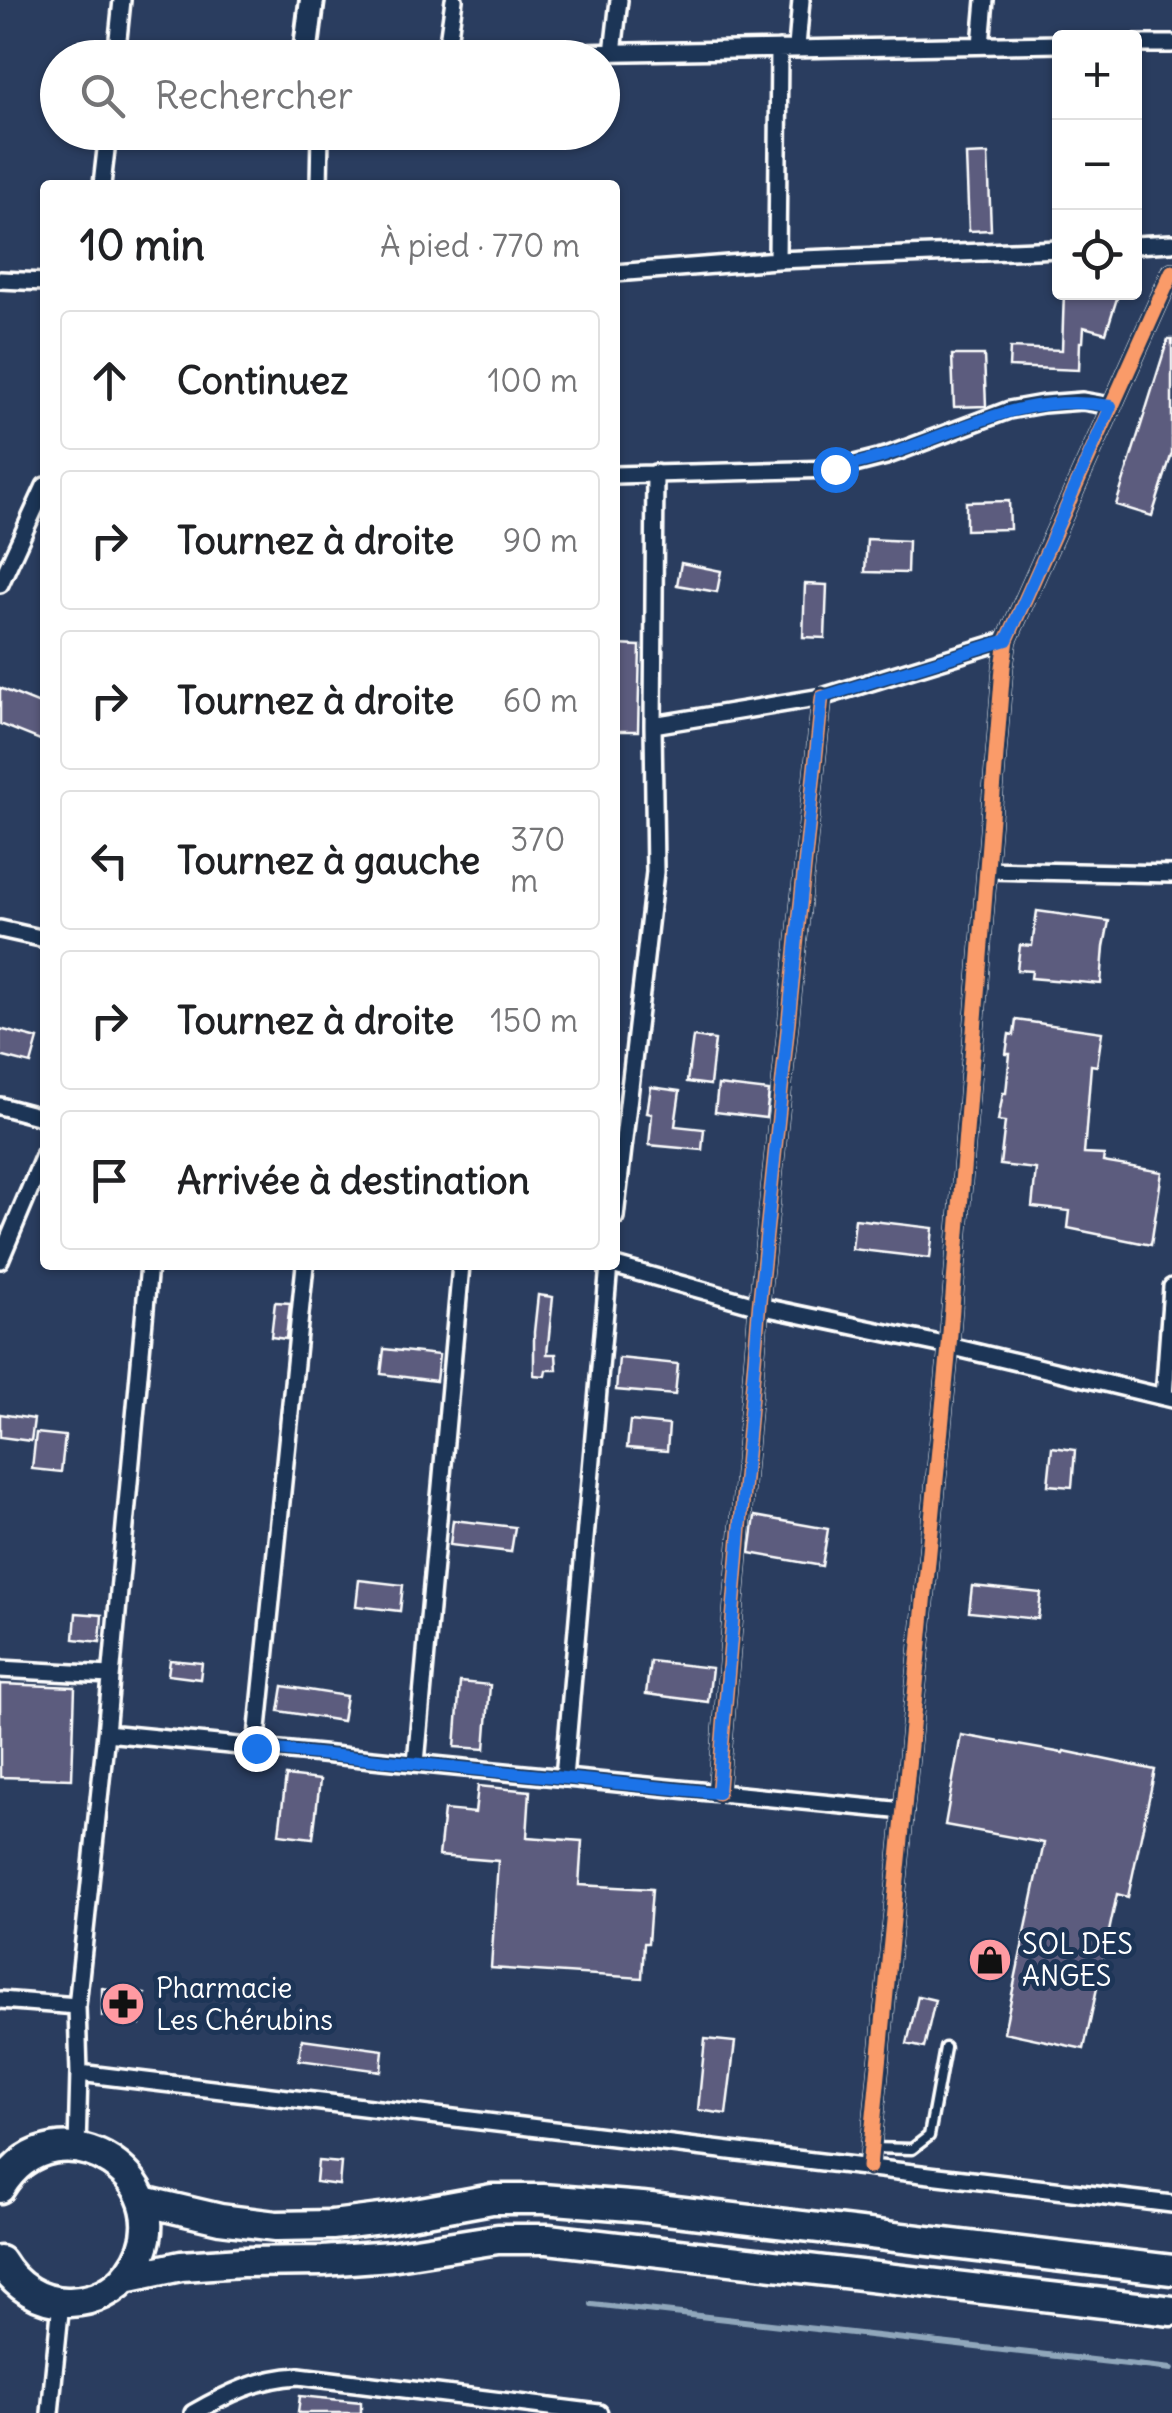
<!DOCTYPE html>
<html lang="fr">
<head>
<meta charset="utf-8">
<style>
  body { margin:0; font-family:Delius,sans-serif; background:#f2f2f2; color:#202124 }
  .controls { position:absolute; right:30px; top:30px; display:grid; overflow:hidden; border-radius:10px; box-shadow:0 2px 8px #0004 }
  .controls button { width:90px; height:90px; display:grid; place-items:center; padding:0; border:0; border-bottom:2px solid #e0e0e0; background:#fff; color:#202124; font:50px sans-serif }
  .stop { position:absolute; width:30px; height:30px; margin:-22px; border:8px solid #1a73e8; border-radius:50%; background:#fff }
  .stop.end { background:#1a73e8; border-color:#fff; box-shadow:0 2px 10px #0008 }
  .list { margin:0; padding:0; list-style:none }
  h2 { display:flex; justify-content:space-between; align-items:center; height:130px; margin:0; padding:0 40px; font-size:42px }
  h2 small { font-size:32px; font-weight:400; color:#757577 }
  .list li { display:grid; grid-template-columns:65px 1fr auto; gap:30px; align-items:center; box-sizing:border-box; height:140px; margin:0 20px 20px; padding:0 20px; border:2px solid #e0e0e0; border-radius:10px }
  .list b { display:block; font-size:38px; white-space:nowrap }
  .list em { font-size:32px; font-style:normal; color:#757577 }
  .icon { flex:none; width:55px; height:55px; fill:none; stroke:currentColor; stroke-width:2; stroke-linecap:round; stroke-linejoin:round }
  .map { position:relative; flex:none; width:1172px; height:2413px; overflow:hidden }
  .search { position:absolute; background:#fff; box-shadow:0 2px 8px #0004; left:40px; top:40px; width:580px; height:110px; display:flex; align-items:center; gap:25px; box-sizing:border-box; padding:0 35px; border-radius:55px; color:#757577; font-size:38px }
  .panel { position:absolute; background:#fff; box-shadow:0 2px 8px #0004; left:40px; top:180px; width:580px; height:1090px; border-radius:10px }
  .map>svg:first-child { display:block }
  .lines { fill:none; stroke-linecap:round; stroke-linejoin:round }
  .stream { stroke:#90a7bb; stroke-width:6 }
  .building { fill:#5c5c7e; stroke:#fff; stroke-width:2.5 }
  .lane-casing { stroke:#fff; stroke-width:15 }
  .street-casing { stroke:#fff; stroke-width:22 }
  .secondary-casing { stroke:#fff; stroke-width:30 }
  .highway-casing { stroke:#fff; stroke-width:35 }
  .lane { stroke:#1d3557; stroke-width:8 }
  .street { stroke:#1d3557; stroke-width:15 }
  .secondary { stroke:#1d3557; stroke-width:22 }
  .highway { stroke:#1d3557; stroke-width:28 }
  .cycleway-casing { stroke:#1d3557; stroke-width:21 }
  .cycleway { stroke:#fa9b69; stroke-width:15 }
  .route { stroke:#1a73e8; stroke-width:12 }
  .labels { text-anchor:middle; stroke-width:10; stroke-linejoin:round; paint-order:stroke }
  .poi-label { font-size:28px; fill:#fff; stroke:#1d3557; text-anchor:start }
</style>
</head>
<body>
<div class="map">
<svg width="1172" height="2413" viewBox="0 0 1172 2413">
  <rect width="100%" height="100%" fill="#2a3d5f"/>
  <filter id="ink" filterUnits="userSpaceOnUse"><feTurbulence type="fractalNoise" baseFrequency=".01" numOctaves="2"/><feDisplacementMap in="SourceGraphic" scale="20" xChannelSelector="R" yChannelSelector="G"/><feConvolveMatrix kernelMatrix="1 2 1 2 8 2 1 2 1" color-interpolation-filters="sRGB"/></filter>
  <g filter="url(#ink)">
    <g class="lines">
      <!-- stream -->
      <path class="stream" d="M592 2304 1172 2369"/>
    </g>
    <!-- building -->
    <path class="building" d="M988 154 991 230 969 231 966 155Z
      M1064 292H1119L1106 333 1084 327 1083 342H1080L1079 370 1009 367 1010 348 1062 350Z
      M1168 339H1172V453L1152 516 1116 505Z
      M952 355H984L986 406 954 407Z
      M1009 501 1010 529 966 530V502Z
      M867 539 908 541 907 573 865 572Z
      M681 563 721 571 717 592 677 585Z
      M805 584 827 585 825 638 803 637Z
      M615 645 640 646 638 731H615Z
      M0 688 45 706V742L0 724Z
      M1037 911 1109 921 1104 947 1101 984 1031 978 1032 971 1017 970 1020 945 1032 946Z
      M1016 1020 1102 1032 1097 1066 1091 1065 1084 1154 1104 1155 1103 1162 1162 1172 1151 1245 1068 1228 1070 1211 1032 1207 1036 1169 1000 1165 1005 1122 998 1121 1003 1093H1006L1010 1054H1006L1009 1034 1014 1035Z
      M0 1029 38 1039 31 1064 0 1056Z
      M693 1037 715 1040 710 1085 687 1082Z
      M718 1085 769 1091 766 1118 715 1112Z
      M651 1087 680 1091 675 1126 704 1129 702 1150 649 1145 652 1114 647 1113Z
      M855 1219 933 1228 930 1258 852 1249Z
      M538 1295 553 1297 547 1354H556L557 1370H546L545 1376 534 1375V1332Z
      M275 1302 290 1303 286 1339 271 1337Z
      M384 1349 439 1355 436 1381 381 1374Z
      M619 1358 678 1364 675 1395 616 1390Z
      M0 1414 34 1419 31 1441 0 1437Z
      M630 1421 669 1425 667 1451 627 1448Z
      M36 1433 65 1436 61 1472 32 1469Z
      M1052 1447 1075 1450 1072 1487 1048 1485Z
      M755 1516 828 1529 822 1566 750 1553Z
      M453 1520 515 1527 511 1552 450 1545Z
      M359 1580 403 1585 400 1611 356 1606Z
      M972 1586 1041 1593 1038 1619 969 1612Z
      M76 1613 102 1615 100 1642 74 1639Z
      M170 1660 202 1663 200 1679 168 1675Z
      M650 1661 712 1668 708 1702 646 1694Z
      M460 1682 490 1685 485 1749 455 1747Z
      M0 1684 75 1687 72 1779 0 1777Z
      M283 1686 346 1696 342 1721 279 1711Z
      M961 1735 1063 1753 1064 1751 1155 1770 1128 1897 1117 1894 1084 2049 1004 2032 1044 1843 945 1825Z
      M286 1776 320 1780 313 1838 279 1834Z
      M478 1786 530 1791 527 1837 582 1841 579 1885 652 1889 648 1943H644L642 1978 491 1968 498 1861 439 1856 444 1810 475 1813Z
      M102 1988 145 1994 140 2025 102 2016Z
      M918 1996 935 2000 924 2048 907 2044Z
      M302 2039 383 2050 381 2071 299 2060Z
      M705 2039 735 2042 726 2114 698 2110Z
      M318 2161 341 2163 339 2185 316 2182Z
      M300 2396 361 2402V2413H298Z"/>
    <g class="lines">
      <!-- lane casing -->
      <g class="lane-casing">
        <path id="lane" d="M871 2148 912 2149 929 2136 945 2048"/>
      </g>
      <!-- street casing -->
      <g class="street-casing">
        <path id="street" d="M1134 44H1172
          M981 45 985 0
          M797 47 801 0
          M613 53 619 0
          M446 56 454 0
          M116 58 122 0
          M305 58 1060 44
          M102 185 108 132
          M319 185 320 132
          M1134 245 1172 243
          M777 260 779 49
          M615 273 777 260 1060 249
          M0 280 45 282
          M615 475 835 469 886 456 1009 410 1043 404 1082 401 1111 406
          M0 584 45 486
          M653 725 822 697 1007 640
          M987 870 1172 874
          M0 929 45 939
          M0 1106 45 1118
          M615 1217 655 872 653 725 655 473
          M0 1260 45 1153
          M612 1265 759 1306 949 1346 1172 1399
          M1164 1397 1172 1287
          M0 1669 110 1675
          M106 1733 904 1811
          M256 1748 305 1265
          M416 1763 461 1265
          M564 1778 609 1265
          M718 1793 759 1306 822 697
          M0 2000 77 2006
          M79 2073 1172 2204
          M77 2148 79 2073 77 2006 106 1733 149 1265
          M869 2167 949 1346 1003 667 1007 640 1172 272
          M50 2413 61 2302
          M193 2413C227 2394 259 2378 299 2376L599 2413"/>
      </g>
      <!-- secondary casing -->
      <g class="secondary-casing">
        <path id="secondary" d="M305 56 312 0"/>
      </g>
      <!-- highway casing -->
      <g class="highway-casing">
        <path id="highway" d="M0 2188C58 2092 195 2186 130 2272 116 2291 94 2301 70 2302 40 2303 15 2286 0 2261
          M143 2201 220 2219 276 2226 332 2225 388 2218 492 2199H543L642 2207 1172 2270
          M125 2278 181 2266 242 2262 323 2261 390 2256 498 2239H548L1172 2311"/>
      </g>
      <!-- lane -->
      <use href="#lane" class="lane"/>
      <!-- street -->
      <use href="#street" class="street"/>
      <!-- secondary -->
      <use href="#secondary" class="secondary"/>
      <!-- highway -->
      <use href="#highway" class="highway"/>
      <!-- cycleway casing -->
      <g class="cycleway-casing">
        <path id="cycleway" d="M718 1793 759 1306 822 697
          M869 2167 949 1346 1003 667 1007 640 1172 272"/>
      </g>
      <!-- cycleway -->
      <use href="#cycleway" class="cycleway"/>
    </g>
  </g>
  <g class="lines" filter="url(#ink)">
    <!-- route -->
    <path class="route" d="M256 1748 718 1793 759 1306 822 697 1007 640 1111 406C1023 392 967 429 887 455 870 461 852 464 835 469"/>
  </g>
  <!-- icons -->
  <defs>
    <g id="shop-disc" transform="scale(2.25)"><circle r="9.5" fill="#ff9aa2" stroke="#1d3557"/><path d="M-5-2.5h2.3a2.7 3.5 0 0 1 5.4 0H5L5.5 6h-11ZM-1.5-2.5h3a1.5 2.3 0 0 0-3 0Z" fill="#111"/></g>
    <g id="pharmacy-disc" transform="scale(2.25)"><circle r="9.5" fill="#ff9aa2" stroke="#1d3557"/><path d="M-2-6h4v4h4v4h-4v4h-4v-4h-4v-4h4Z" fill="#111"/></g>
  </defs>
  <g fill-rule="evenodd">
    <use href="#shop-disc" x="990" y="1960"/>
    <use href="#pharmacy-disc" x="123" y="2004"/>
  </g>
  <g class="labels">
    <!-- poi labels -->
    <g class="poi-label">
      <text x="1022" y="1954">SOL DES<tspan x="1022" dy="32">ANGES</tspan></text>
      <text x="156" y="1998">Pharmacie<tspan x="156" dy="32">Les Chérubins</tspan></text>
    </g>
  </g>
</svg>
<div class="controls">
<button>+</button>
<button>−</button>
<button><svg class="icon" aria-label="locate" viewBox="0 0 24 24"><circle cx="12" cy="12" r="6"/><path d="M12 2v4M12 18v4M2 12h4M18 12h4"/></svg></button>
</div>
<div class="stop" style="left:835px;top:469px"></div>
<div class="stop end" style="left:256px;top:1748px"></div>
<div class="search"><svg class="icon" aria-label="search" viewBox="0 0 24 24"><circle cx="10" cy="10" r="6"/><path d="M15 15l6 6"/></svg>Rechercher</div>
<section class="panel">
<h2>10 min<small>À pied · 770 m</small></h2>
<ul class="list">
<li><svg class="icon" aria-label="ahead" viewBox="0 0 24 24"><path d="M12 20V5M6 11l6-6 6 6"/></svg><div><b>Continuez</b></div><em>100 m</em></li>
<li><svg class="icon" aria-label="right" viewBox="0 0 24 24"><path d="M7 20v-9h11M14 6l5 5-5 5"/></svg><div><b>Tournez à droite</b></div><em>90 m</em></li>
<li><svg class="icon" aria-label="right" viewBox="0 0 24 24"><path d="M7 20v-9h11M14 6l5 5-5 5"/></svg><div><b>Tournez à droite</b></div><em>60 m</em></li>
<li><svg class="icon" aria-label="left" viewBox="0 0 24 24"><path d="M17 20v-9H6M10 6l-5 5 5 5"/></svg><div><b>Tournez à gauche</b></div><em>370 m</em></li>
<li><svg class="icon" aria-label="right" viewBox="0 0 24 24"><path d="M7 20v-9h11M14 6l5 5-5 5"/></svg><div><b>Tournez à droite</b></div><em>150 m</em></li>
<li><svg class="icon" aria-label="arrive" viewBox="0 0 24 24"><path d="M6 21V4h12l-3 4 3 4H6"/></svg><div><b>Arrivée à destination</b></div></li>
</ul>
</section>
</div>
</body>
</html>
